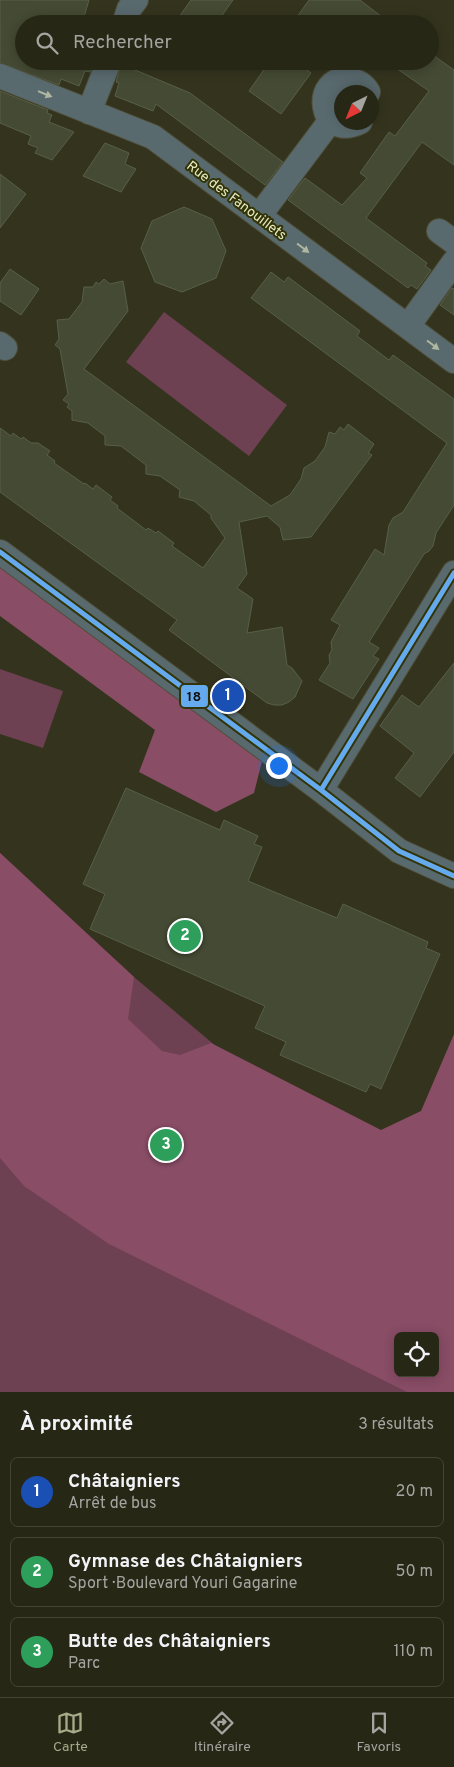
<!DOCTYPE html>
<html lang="fr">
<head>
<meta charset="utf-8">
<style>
  body { margin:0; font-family:Overpass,sans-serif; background:#2f2f1f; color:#f1f3f6 }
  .controls { position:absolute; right:15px; bottom:15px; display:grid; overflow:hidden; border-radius:8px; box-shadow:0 2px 12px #0003 }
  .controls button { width:45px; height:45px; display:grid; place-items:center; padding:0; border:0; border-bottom:1px solid #434435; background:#272716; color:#f1f3f6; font:25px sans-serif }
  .compass { position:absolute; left:334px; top:85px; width:45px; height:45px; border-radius:50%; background:#272716; box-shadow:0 2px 12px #0003; rotate:223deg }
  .you { position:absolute; left:278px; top:765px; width:18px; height:18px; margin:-12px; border:4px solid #fff; border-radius:50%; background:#1a73e8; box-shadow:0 0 0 8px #1a73e833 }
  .badge { display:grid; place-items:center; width:32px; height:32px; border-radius:50%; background:#a8aa89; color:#fff; font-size:16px; font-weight:700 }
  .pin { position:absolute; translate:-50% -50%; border:2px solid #fff; box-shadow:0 1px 5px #0006 }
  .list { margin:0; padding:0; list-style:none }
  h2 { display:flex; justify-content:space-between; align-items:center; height:65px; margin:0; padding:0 20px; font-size:21px }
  h2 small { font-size:16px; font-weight:400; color:#a4a5a1 }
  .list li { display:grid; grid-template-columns:32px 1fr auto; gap:15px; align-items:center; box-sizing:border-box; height:70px; margin:0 10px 10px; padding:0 10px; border:1px solid #434435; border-radius:8px }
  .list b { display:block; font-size:19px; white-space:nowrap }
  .list p { margin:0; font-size:16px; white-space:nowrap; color:#a4a5a1 }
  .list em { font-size:16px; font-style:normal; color:#a4a5a1 }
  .icon { flex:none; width:28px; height:28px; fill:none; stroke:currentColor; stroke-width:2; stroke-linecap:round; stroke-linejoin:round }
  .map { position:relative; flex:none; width:454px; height:1392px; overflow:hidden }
  .search { position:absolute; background:#272716; box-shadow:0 2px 12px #0003; left:15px; right:15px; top:15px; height:55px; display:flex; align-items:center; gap:12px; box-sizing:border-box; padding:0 18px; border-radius:28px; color:#a4a5a1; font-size:19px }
  .sheet { height:305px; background:#272716 }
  nav { display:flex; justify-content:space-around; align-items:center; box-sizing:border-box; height:70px; border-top:1px solid #434435; background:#272716; font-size:14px; color:#a4a5a1 }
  nav a { display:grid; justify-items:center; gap:2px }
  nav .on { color:#a8aa89 }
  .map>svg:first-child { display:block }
  .green { fill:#6d4052; fill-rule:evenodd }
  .forest { fill:#894d66; fill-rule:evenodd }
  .building { fill:#444a33; stroke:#585f48 }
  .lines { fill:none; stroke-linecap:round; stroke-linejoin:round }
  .minor-casing { stroke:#4f4f3a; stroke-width:26 }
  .minor { stroke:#596a6e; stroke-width:24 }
  .bus-1-casing { stroke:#323407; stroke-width:9 }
  .bus-1 { stroke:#6ae; stroke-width:5 }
  .oneway { fill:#aeb7a0 }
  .labels { text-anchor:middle; stroke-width:4; stroke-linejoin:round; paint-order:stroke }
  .street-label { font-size:14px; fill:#e6eac2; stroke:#323407 }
  .line-badge { stroke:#323407; stroke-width:2 }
  .pale-badge-label { font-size:14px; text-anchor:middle; font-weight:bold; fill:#111 }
</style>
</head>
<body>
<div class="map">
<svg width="454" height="1392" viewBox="0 0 454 1392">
  <rect width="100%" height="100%" fill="#34341e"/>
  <!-- green -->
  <path class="green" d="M164 312 287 405 249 456 126 362Z
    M0 669 63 691 43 748 0 734Z
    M0 853 134 977 454 1247V1392H0ZM398 1336H435V1373H398Z"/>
  <!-- forest -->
  <path class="forest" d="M0 565 262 761 254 793 216 812 139 772 155 730 0 616Z
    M0 853 134 977 128 1019 162 1051 180 1055 211 1043 381 1130 421 1111 454 1034V1392H407L109 1244 24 1186 0 1158ZM398 1336H435V1373H398Z"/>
  <!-- building -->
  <path class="building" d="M0 0H89L82 24H24V61H94L90 72 85 71 79 86 61 79 59 85 0 63Z
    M191 0H233L216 24H174Z
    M309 0H360L391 24H292Z
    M430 53 454 70V165L422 142 366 218 427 263 425 266 431 270 417 289 411 285 408 288 288 200 305 178 342 205 367 178 360 173 389 132 395 136 429 91 386 61H430Z
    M122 61H130L128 67 190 93 283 162 265 185 156 104 153 111 115 96 119 83 116 82Z
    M270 61H295L311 73 281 114 249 91Z
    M0 91 48 110 47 113 52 115 49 122 74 132 52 160 35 153 38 148 28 144 31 136 0 123Z
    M105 143 129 153 125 164 136 169 121 192 83 176Z
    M0 174 26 194 0 228Z
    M184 207 212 219 226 251 216 278 182 292 155 282 141 248 152 221Z
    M10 269 39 289 21 315 0 301V283Z
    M271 272 284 282 288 277 360 331 357 336 389 360 393 355 454 399V505L436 533 433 546 429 551 424 554 369 642 379 648 373 656 379 659 353 699 319 680 330 663 329 655 332 650 331 642 340 625 331 620 375 549 384 555 389 525 393 518 403 512 447 443 251 298Z
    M104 279 110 284 123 281 128 311 84 369 271 506 290 495 301 479 304 468 315 461 325 447 329 432 335 434 340 427 344 430 348 424 374 444 368 453 372 455 311 537 283 540 280 527 267 516 239 522 247 574 237 588 253 599 247 633 282 627 287 665 292 668 302 681 295 697 289 702 282 705H274L267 703 169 630 177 620 0 492V428L11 436 13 433 21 439 23 437 31 443H38L50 451 47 455 55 461 54 463 84 484 85 483 93 489 96 485 112 497 110 500 118 506 117 508 146 530 148 528 156 533 158 531 174 543 172 546 203 568 225 538 211 518V515L194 501 179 497 180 490 160 476 146 474V465L121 446 105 445V436L88 423 72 420V411L67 407 69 404 63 400 68 394 60 349 55 345 59 339 57 320 69 319 82 302 84 287H93L96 282 99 284Z
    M452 288 454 289V315L440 305Z
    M454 663V752L420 797 395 778 414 753 380 726 402 695 419 707Z
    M126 788 220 830 224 820 258 836 254 844 262 847 248 881 337 918 343 904 428 942 426 948 440 954 381 1089 370 1084 366 1092 280 1055 286 1042 255 1028 265 1006 90 929 105 894 83 884Z"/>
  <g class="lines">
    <!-- minor casing -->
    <g class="minor-casing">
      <path id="minor" d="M124 24 129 9 136 0
        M0 76 153 137 454 361
        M89 112 109 61
        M360 122C318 142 312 75 349 80 357 81 364 85 368 92
        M259 216 331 120
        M439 231 454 242
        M408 326 454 262
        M0 344 5 348
        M0 552 321 790 399 851 454 876
        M321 790 454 573"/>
    </g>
    <!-- minor -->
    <use href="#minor" class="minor"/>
    <!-- bus-1 casing -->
    <g class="bus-1-casing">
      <path id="bus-1" d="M0 552 321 790 399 851 454 876
        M321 790 454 573"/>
    </g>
    <!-- bus-1 -->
    <use href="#bus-1" class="bus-1"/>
  </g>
  <!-- one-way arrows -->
  <defs><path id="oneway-solid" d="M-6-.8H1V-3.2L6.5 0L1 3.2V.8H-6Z" transform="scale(1.25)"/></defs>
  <g class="oneway">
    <use href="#oneway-solid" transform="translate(45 94) rotate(22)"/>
    <use href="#oneway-solid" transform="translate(303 248) rotate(37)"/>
    <use href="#oneway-solid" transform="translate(433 345) rotate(37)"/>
  </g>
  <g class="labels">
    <!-- street labels -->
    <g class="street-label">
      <text transform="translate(237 200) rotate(37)" y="5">Rue des Fanouillets</text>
    </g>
  </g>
  <rect class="line-badge" x="180" y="684" width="29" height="24" rx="5" fill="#6ae"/>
  <g class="pale-badge-label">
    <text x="194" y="701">18</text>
  </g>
</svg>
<div class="controls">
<button><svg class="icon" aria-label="locate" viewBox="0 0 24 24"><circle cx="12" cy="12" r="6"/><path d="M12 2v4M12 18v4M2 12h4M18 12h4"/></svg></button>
</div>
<svg class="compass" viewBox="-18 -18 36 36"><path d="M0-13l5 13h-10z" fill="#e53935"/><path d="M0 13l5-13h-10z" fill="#a4a5a1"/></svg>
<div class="you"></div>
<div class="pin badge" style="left:228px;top:696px;background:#1a4fb4">1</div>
<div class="pin badge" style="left:185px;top:936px;background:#2e9e5b">2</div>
<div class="pin badge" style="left:166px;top:1145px;background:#2e9e5b">3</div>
<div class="search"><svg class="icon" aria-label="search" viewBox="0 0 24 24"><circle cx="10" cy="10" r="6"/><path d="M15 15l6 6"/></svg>Rechercher</div>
</div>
<section class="sheet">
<h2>À proximité<small>3 résultats</small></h2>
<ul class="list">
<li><span class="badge" style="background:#1a4fb4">1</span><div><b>Châtaigniers</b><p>Arrêt de bus</p></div><em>20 m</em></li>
<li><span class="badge" style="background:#2e9e5b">2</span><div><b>Gymnase des Châtaigniers</b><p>Sport · Boulevard Youri Gagarine</p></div><em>50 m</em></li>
<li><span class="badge" style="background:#2e9e5b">3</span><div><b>Butte des Châtaigniers</b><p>Parc</p></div><em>110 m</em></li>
</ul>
</section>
<nav>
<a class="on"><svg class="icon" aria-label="map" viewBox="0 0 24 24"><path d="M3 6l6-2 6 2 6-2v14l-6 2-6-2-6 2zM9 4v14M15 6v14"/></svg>Carte</a>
<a><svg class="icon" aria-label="directions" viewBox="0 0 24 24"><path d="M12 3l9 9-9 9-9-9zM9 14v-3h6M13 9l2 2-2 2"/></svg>Itinéraire</a>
<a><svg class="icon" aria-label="saved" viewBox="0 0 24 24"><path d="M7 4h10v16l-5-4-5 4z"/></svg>Favoris</a>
</nav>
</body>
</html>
